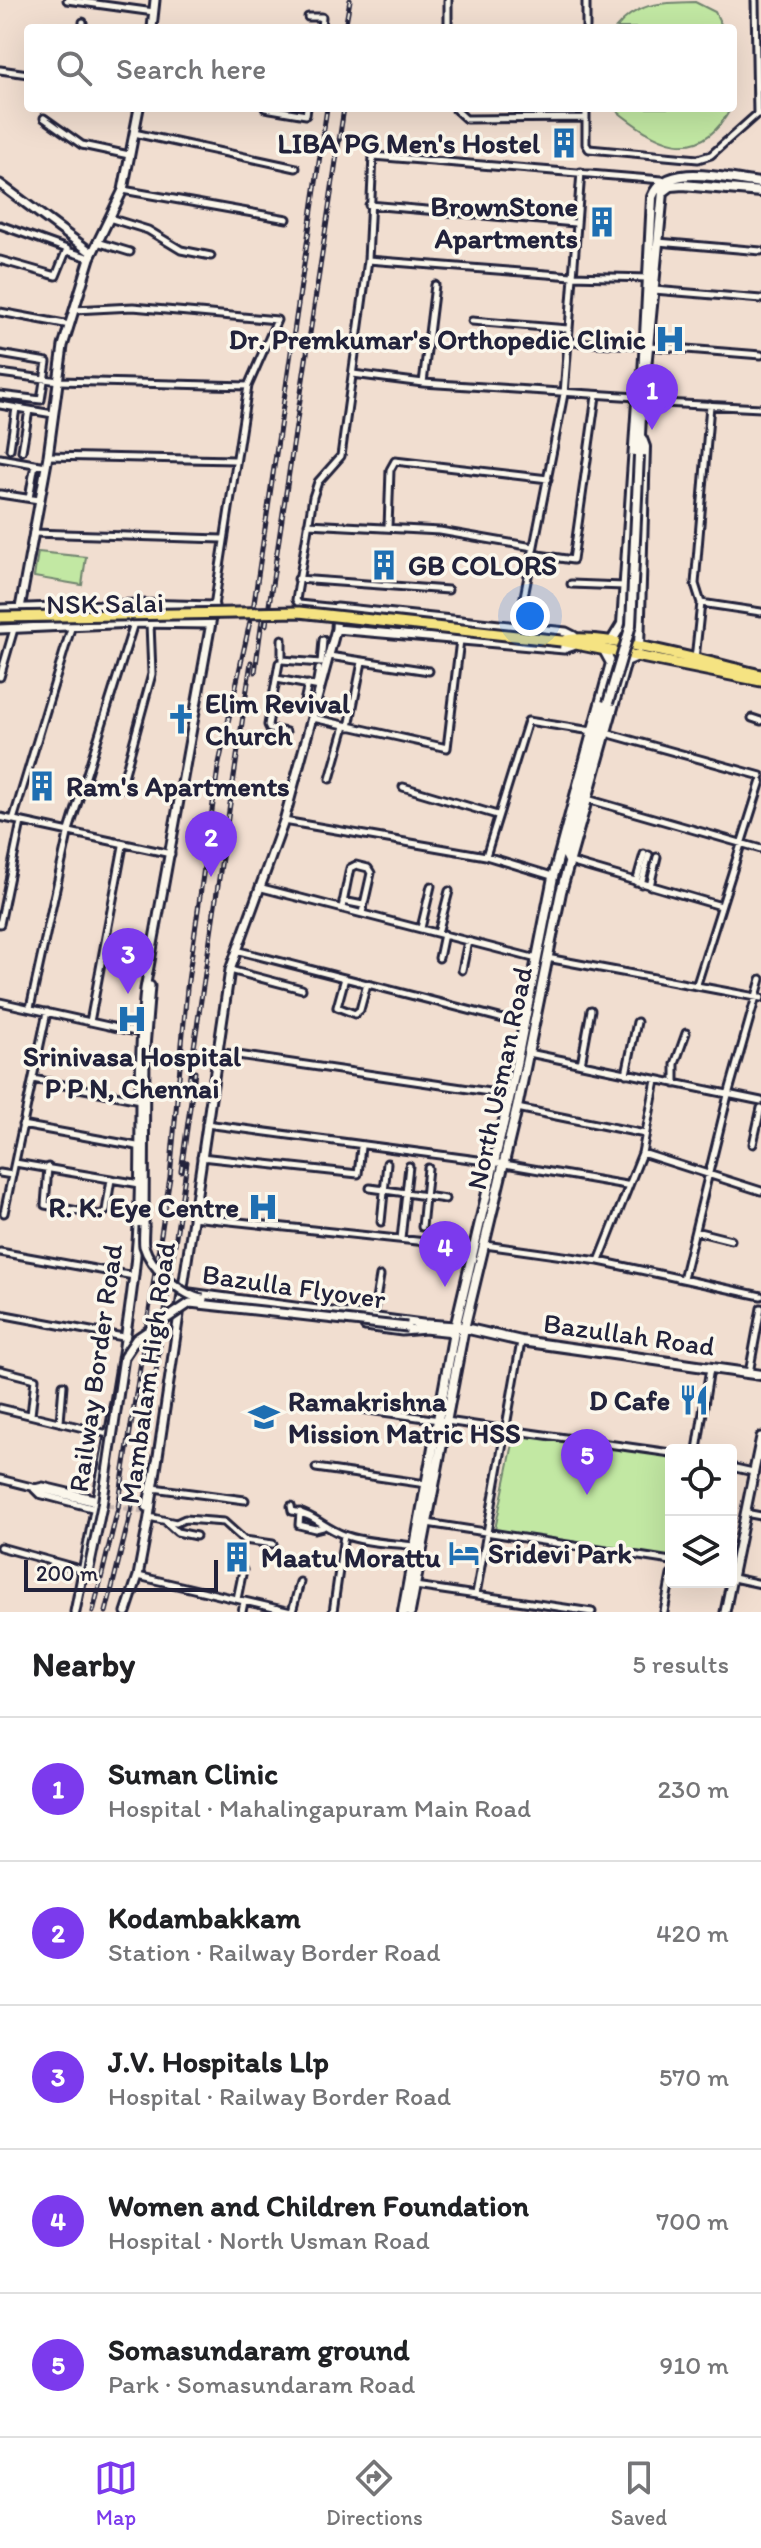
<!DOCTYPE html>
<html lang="en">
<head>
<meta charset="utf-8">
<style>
  body { margin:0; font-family:Itim,sans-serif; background:#f6f6f6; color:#202124 }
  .controls { position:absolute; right:24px; bottom:24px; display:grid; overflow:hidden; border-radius:8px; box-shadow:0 8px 32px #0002 }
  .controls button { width:72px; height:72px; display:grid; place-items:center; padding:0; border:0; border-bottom:2px solid #e0e0e0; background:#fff; color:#202124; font:40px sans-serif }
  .scale { position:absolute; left:24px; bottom:20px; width:194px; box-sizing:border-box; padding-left:8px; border:4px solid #22223b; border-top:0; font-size:22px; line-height:28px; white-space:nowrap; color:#22223b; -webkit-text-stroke:6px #fbf7ec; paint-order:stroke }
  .you { position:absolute; left:530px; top:616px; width:28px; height:28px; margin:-20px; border:6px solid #fff; border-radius:50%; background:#1a73e8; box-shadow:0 0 0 12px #1a73e833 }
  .badge { display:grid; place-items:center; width:52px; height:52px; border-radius:50%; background:#7c3aed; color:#fff; font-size:26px; font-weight:700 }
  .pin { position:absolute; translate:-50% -66px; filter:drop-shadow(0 2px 4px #0008) }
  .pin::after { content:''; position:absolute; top:42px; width:28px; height:24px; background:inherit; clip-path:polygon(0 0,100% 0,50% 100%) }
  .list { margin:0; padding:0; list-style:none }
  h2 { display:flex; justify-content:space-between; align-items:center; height:104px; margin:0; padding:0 32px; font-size:34px }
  h2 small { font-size:26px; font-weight:400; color:#757577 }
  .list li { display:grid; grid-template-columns:52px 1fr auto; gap:24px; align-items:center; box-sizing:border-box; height:144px; padding:0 32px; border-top:2px solid #e0e0e0 }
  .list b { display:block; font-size:30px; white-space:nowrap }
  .list p { margin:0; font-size:26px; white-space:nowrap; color:#757577 }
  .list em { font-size:26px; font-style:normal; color:#757577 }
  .icon { flex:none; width:44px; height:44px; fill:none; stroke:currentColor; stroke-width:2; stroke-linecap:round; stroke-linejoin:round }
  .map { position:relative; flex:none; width:761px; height:1612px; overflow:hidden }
  .search { position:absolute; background:#fff; box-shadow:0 8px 32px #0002; left:24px; right:24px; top:24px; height:88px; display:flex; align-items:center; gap:20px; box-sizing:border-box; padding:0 28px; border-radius:8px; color:#757577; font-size:30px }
  .sheet { height:824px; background:#fff }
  nav { display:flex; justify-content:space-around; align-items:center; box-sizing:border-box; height:112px; border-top:2px solid #e0e0e0; background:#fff; font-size:22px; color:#757577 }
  nav a { display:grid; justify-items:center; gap:4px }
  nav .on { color:#7c3aed }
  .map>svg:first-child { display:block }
  .green { fill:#c2e8a3; stroke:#72856f; stroke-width:2 }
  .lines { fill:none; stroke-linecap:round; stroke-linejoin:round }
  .minor-tunnel { stroke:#c8b8b2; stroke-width:5; stroke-dasharray:5 2.5; stroke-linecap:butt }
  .minor-casing { stroke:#22223b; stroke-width:11 }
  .tertiary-casing { stroke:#22223b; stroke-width:13 }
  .secondary-casing { stroke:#22223b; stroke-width:14 }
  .primary-casing { stroke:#22223b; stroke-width:15 }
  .minor { stroke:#fbf7ec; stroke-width:5 }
  .tertiary { stroke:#fbf7ec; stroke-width:7 }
  .secondary { stroke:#fbf7ec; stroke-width:8 }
  .primary { stroke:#f5e382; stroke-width:9 }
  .rail-casing { stroke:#22223b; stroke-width:5 }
  .rail { stroke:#fbf7ec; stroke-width:2; stroke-dasharray:6; stroke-linecap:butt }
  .tertiary-bridge-casing { stroke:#22223b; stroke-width:13; stroke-linecap:butt }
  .secondary-bridge-casing { stroke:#22223b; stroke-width:14; stroke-linecap:butt }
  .primary-bridge-casing { stroke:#22223b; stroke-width:15; stroke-linecap:butt }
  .tertiary-bridge { stroke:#fbf7ec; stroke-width:7 }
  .secondary-bridge { stroke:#fbf7ec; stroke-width:8 }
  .primary-bridge { stroke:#f5e382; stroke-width:9 }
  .labels { text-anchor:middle; stroke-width:7; stroke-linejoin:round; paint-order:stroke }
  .poi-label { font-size:28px; font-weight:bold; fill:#22223b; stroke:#fbf7ec; text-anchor:start }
  .street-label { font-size:28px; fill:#22223b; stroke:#fbf7ec }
</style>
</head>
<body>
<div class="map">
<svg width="761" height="1612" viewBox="0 0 761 1612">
  <rect width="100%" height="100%" fill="#f1ded0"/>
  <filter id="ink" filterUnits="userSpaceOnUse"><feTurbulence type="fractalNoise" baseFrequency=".0125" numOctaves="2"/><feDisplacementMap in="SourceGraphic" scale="16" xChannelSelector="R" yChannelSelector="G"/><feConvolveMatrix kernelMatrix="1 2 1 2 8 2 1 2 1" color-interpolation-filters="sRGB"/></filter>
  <g filter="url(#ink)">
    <!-- green -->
    <path class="green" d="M695 2 715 12 723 28H616C638 1 663 3 695 2Z
      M613 108H731C698 169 655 142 613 108Z
      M38 552 86 557 82 585 34 577Z
      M515 1434 671 1456V1560L494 1534Z"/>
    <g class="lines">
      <!-- minor-tunnel -->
      <path class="minor-tunnel" d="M101 1504 142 1511 146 1508"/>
      <!-- minor casing -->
      <g class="minor-casing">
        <path id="minor" d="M67 0 154 12
          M448 0V28
          M586 0V28
          M755 0 757 114H761
          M308 17H322L321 28
          M83 28V22
          M0 70 28 74
          M265 108 306 115 307 108
          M454 108 466 119 586 118
          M586 108V144L589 149 698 159 711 155 757 114
          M44 118 82 145 129 155
          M134 133 296 168
          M123 190 287 219
          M369 205 575 223
          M109 218 148 230 181 250 211 256
          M0 225 67 249 56 276 0 260
          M97 242 130 252
          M658 242 761 251
          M67 251 90 258
          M368 260 572 276 649 278
          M654 290 761 299
          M74 310 133 307 277 320 248 386 214 606
          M0 312 70 325
          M472 321 568 329
          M568 342 642 345
          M649 346 761 355
          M0 354 47 362 41 400 0 395
          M0 373 59 381 248 386
          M353 374 423 383 637 397
          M423 383 435 285
          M643 402 761 408
          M0 405 53 414
          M10 449 16 408
          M22 451 29 410
          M48 456 234 460
          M0 458 46 466
          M0 494 39 500
          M29 498 35 464
          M308 524 440 531 533 547
          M388 528 390 470 395 461 548 479
          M33 533 222 539
          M532 554 573 560 596 396
          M298 579 448 590
          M571 584 624 586
          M701 603 761 612
          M337 608 299 604 296 600 313 497 318 482 341 456 368 260 373 156 662 180
          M518 627 564 394 581 172
          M282 639V660L321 663 323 640
          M329 656 429 671
          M695 659 701 603 695 584 710 405
          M279 663 268 725 270 729 286 732
          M0 677 14 629
          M277 679 320 687
          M316 686 319 669
          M303 706 308 684
          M313 718 447 748 460 640
          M752 718 761 721
          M349 727 362 662
          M606 733 761 776
          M330 779 345 726
          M86 781 121 788 152 674 150 623
          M403 787 497 815
          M587 799 761 849
          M0 817 171 854
          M13 820 72 625
          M284 821 486 856 552 876
          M486 856 528 721 592 731
          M570 862 721 906
          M636 882 644 854
          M641 884 649 855
          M650 886 657 857
          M262 888 537 959
          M343 901 363 905
          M342 908 350 868 356 865 368 868 371 873 362 913
          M0 924 21 822
          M421 928 431 886
          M438 933 449 891
          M239 951 523 1024
          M439 958 444 934
          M547 958 761 998
          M230 970 302 989
          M462 970 468 941
          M345 978 337 1007 355 1014 360 1010 367 984
          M697 984 761 781
          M0 1002 140 1033
          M30 1008 68 834 134 623
          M90 1022 123 846
          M217 1052 510 1095
          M529 1053 761 1101
          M581 1064 591 1010
          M626 1074 637 1022
          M33 1079 140 1100
          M675 1084V1064L686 1033
          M517 1108 645 1134
          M206 1124 493 1162 626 1185
          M22 1125 142 1147
          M753 1144 761 1108
          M642 1153 761 1191
          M201 1157 358 1174 361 1147
          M15 1163 140 1184
          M48 1167 45 1205 100 1215 106 1211 111 1179
          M0 1173 12 1175
          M370 1188 406 1193 409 1166
          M4 1213 47 1012
          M192 1217 473 1247
          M381 1222 387 1163
          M422 1227 428 1168
          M695 1231 731 1240
          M401 1239 406 1193 445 1199
          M485 1245 599 1261 761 1296
          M0 1252 134 1276
          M599 1261 642 1153 656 1080
          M683 1279 728 1095 761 979
          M0 1314 123 1337
          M367 1314 368 1311H374L380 1276
          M0 1370 35 1379 31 1415
          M749 1373 761 1308
          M0 1408 108 1434
          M362 1409 671 1453
          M60 1422 63 1385
          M697 1450 710 1368
          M731 1467 753 1472
          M316 1468 426 1484
          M0 1479 96 1503
          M35 1488 43 1486 98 1499
          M153 1488 245 1500
          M34 1489 39 1494 96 1509
          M291 1506 292 1511C314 1514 324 1528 344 1535 365 1543 393 1543 415 1546
          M146 1508 156 1462
          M300 1512 299 1525 315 1529 323 1527
          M745 1513 761 1516
          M149 1517 176 1523 185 1519 224 1522 244 1540 273 1544
          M166 1522 177 1532 196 1536
          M427 1523 671 1561
          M0 1547 83 1570
          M138 1576 291 1612
          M733 1578 761 1584
          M415 1586 592 1612
          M476 1594 521 1342
          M237 1599 243 1570
          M242 1612 244 1602
          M292 1612 300 1582
          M333 1612 344 1535
          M664 1612 671 1575"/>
      </g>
      <!-- tertiary casing -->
      <g class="tertiary-casing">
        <path id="tertiary" d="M152 28 155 0
          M0 184 92 253
          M20 608 48 456 63 346 90 258 123 190 139 108
          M0 609 138 604 214 606 145 989C135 1084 145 1180 134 1275 120 1388 97 1501 75 1612
          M0 629 134 623 211 624
          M336 629 564 649 573 646
          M144 1226 145 1048 150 986
          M190 1293 430 1325
          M427 1324 455 1326
          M365 1326 402 1331 426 1329
          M424 1329 454 1332
          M126 1612 138 1576 149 1517 230 970 284 821 336 629 337 608 566 632 574 636
          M725 1612 761 1437"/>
      </g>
      <!-- secondary casing -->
      <g class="secondary-casing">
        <path id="secondary" d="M646 368 663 192 671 186 683 185 761 192
          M639 455 652 197C666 160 729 180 761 183
          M611 642 622 624 638 387
          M639 648 645 447 642 439
          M569 861 566 855 608 703
          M460 1327 521 1341 761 1375
          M403 1612 454 1332 510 1095 553 877 611 663 605 652
          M410 1612 463 1333 517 1108 561 892 626 661 635 657"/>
      </g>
      <!-- primary casing -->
      <g class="primary-casing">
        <path id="primary" d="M561 641 761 681
          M564 641C591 629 725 667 761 675"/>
      </g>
      <!-- minor -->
      <use href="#minor" class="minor"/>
      <!-- tertiary -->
      <use href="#tertiary" class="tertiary"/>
      <!-- secondary -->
      <use href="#secondary" class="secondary"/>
      <!-- primary -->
      <use href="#primary" class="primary"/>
      <!-- rail casing -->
      <g class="rail-casing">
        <path id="rail" d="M345 28 350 0
          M266 625 344 108
          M255 672 263 613
          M189 1081 251 662
          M181 1171 195 1072
          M152 1399 187 1162
          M93 1612 118 1508 170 1177 187 988 218 768 254 603 327 108
          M106 1612 131 1511 149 1388"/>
      </g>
      <!-- rail -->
      <use href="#rail" class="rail"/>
      <!-- tertiary-bridge casing -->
      <g class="tertiary-bridge-casing">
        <path id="tertiary-bridge" d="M144 1226C144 1232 143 1241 144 1246 150 1267 182 1296 203 1299
          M88 1573 102 1506 124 1357 136 1339 190 1303 407 1327"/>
      </g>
      <!-- secondary-bridge casing -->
      <g class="secondary-bridge-casing">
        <path id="secondary-bridge" d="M608 703 631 625 639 455"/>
      </g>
      <!-- primary-bridge casing -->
      <g class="primary-bridge-casing">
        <path id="primary-bridge" d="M0 617 299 612 561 641"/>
      </g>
      <!-- tertiary-bridge -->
      <use href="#tertiary-bridge" class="tertiary-bridge"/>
      <!-- secondary-bridge -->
      <use href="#secondary-bridge" class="secondary-bridge"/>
      <!-- primary-bridge -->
      <use href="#primary-bridge" class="primary-bridge"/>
    </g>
  </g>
  <!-- icons -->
  <defs>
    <g id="building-bare" transform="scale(2.4)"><path d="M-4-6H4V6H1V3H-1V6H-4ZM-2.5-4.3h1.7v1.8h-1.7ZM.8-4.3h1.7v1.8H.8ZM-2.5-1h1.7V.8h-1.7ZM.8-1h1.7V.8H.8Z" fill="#1f6fb2" stroke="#fbf7ec" stroke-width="2.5" paint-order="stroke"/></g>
    <g id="hospital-bare" transform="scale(2.4)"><path d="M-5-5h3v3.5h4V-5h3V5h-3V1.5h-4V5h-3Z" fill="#1f6fb2" stroke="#fbf7ec" stroke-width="2.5" paint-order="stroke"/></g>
    <g id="church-bare" transform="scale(2.4)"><path d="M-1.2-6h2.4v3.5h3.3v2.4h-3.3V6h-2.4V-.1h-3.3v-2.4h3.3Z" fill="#1f6fb2" stroke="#fbf7ec" stroke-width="2.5" paint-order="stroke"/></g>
    <g id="restaurant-bare" transform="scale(2.4)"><path d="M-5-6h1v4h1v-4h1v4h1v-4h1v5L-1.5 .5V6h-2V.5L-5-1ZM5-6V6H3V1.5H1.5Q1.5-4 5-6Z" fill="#1f6fb2" stroke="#fbf7ec" stroke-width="2.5" paint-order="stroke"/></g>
    <g id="school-bare" transform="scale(2.4)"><path d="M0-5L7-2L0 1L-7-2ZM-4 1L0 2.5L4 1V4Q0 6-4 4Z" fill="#1f6fb2" stroke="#fbf7ec" stroke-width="2.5" paint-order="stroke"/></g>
    <g id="hotel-bare" transform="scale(2.4)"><path d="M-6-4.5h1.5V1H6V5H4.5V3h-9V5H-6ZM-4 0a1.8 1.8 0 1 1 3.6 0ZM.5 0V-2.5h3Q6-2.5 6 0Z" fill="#1f6fb2" stroke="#fbf7ec" stroke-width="2.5" paint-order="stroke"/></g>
  </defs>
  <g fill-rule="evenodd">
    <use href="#building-bare" x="564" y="143"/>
    <use href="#building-bare" x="602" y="222"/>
    <use href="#hospital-bare" x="670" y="339"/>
    <use href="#building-bare" x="384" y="565"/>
    <use href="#church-bare" x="181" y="719"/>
    <use href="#building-bare" x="42" y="786"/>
    <use href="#hospital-bare" x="132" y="1019"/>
    <use href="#hospital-bare" x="263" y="1207"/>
    <use href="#restaurant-bare" x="694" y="1400"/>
    <use href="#school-bare" x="264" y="1417"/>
    <use href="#hotel-bare" x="464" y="1553"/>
    <use href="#building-bare" x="237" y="1557"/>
  </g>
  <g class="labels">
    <!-- poi labels -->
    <g class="poi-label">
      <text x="540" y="153" text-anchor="end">LIBA PG Men's Hostel</text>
      <text x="578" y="216" text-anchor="end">BrownStone<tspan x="578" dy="32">Apartments</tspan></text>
      <text x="646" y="349" text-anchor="end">Dr. Premkumar's Orthopedic Clinic</text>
      <text x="408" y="575">GB COLORS</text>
      <text x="205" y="713">Elim Revival<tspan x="205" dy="32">Church</tspan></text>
      <text x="66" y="796">Ram's Apartments</text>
      <text x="132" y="1066" text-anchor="middle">Srinivasa Hospital<tspan x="132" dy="32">P P N, Chennai</tspan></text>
      <text x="239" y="1217" text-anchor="end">R. K. Eye Centre</text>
      <text x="670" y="1410" text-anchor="end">D Cafe</text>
      <text x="288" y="1411">Ramakrishna<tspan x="288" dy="32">Mission Matric HSS</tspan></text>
      <text x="488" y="1563">Sridevi Park</text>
      <text x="261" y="1567">Maatu Morattu</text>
    </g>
    <!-- street labels -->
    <g class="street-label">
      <text transform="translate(105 603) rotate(-1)" y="10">NSK Salai</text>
      <text transform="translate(499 1078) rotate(-78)" y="10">North Usman Road</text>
      <text transform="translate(294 1286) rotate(8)" y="10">Bazulla Flyover</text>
      <text transform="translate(629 1334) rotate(8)" y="10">Bazullah Road</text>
      <text transform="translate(95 1368) rotate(-82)" y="10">Railway Border Road</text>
      <text transform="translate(147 1373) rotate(-82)" y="10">Mambalam High Road</text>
    </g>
  </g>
</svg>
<div class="controls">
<button><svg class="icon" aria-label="locate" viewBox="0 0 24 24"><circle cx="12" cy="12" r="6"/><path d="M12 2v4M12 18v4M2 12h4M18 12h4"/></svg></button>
<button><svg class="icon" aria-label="layers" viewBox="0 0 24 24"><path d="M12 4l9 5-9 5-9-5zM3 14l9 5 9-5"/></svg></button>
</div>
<div class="scale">200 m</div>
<div class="you"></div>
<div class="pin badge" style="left:652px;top:430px">1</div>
<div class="pin badge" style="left:211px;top:877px">2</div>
<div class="pin badge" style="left:128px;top:994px">3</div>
<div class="pin badge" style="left:445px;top:1287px">4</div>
<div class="pin badge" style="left:587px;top:1495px">5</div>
<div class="search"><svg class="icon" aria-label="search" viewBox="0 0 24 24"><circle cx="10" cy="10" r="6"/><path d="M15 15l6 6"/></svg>Search here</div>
</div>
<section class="sheet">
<h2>Nearby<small>5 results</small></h2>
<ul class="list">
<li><span class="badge">1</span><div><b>Suman Clinic</b><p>Hospital · Mahalingapuram Main Road</p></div><em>230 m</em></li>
<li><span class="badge">2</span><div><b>Kodambakkam</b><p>Station · Railway Border Road</p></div><em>420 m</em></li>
<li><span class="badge">3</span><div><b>J.V. Hospitals Llp</b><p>Hospital · Railway Border Road</p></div><em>570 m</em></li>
<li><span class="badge">4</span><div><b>Women and Children Foundation</b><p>Hospital · North Usman Road</p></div><em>700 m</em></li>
<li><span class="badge">5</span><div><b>Somasundaram ground</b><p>Park · Somasundaram Road</p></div><em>910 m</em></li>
</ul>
</section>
<nav>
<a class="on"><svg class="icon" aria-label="map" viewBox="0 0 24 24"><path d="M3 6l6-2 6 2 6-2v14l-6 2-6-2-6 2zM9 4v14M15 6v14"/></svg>Map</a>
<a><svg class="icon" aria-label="directions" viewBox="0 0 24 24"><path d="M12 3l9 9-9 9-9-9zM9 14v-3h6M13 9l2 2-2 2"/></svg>Directions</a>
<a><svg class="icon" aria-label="saved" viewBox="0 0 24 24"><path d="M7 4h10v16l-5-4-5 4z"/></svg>Saved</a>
</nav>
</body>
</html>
